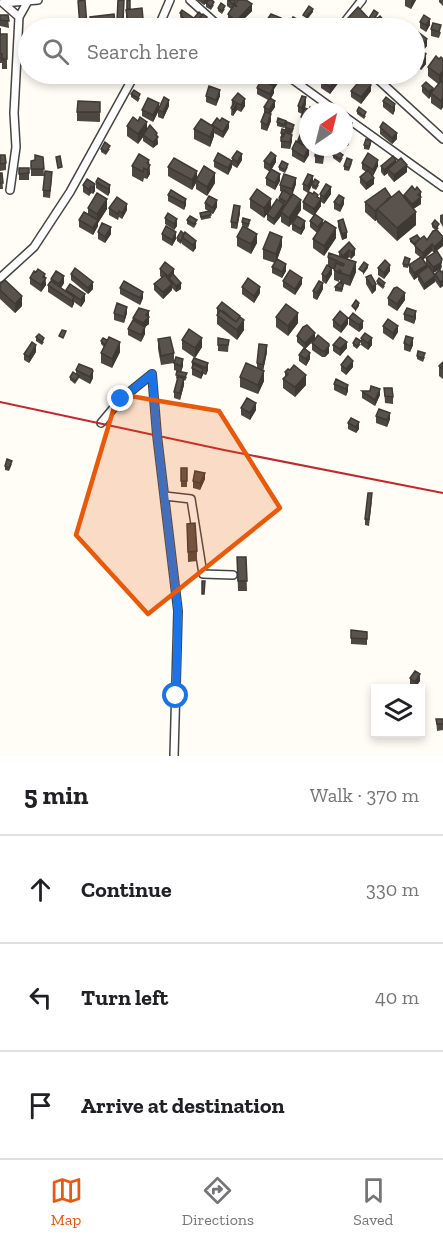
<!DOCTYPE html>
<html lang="en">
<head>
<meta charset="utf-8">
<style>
  body { margin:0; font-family:"Zilla Slab",serif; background:#f6f6f6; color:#202124 }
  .controls { position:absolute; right:18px; bottom:18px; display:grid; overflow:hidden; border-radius:0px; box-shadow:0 3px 9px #0003 }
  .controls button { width:54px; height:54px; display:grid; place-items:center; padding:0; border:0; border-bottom:2px solid #e0e0e0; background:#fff; color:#202124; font:30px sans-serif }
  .compass { position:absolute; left:299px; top:102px; width:54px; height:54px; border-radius:50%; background:#fff; box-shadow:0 3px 9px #0003; rotate:35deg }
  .stop { position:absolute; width:18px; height:18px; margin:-14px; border:4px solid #1a73e8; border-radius:50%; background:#fff }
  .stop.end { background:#1a73e8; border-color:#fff; box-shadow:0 2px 6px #0008 }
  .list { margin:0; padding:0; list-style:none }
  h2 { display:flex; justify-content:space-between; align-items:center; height:78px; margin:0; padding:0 24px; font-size:26px }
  h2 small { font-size:20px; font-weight:400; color:#757577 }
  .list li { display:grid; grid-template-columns:39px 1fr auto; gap:18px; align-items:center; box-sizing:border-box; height:108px; padding:0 24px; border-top:2px solid #e0e0e0 }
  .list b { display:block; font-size:22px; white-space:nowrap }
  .list em { font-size:20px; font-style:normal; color:#757577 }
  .icon { flex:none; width:33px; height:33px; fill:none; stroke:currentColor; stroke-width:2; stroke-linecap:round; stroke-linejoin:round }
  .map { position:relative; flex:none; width:443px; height:756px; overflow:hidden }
  .search { position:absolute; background:#fff; box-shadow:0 3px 9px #0003; left:18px; right:18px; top:18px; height:66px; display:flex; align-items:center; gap:15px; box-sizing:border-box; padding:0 21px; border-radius:33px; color:#757577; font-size:22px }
  .sheet { height:402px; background:#fff }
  nav { display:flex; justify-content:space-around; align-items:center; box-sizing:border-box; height:84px; border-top:2px solid #e0e0e0; background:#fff; font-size:16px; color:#757577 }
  nav a { display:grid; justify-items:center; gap:3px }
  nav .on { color:#ea580c }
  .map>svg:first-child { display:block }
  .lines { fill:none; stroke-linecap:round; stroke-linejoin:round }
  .minor-casing { stroke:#444; stroke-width:10 }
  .minor { stroke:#fff; stroke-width:7 }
  .rail { stroke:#c4262e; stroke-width:2 }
  .wall { fill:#4d4742; fill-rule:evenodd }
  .shaded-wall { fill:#3f3936 }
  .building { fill:#5a524d; stroke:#3f3936; stroke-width:1.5 }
  .route { stroke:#1a73e8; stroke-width:8 }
  .marked { fill:#e8590c; fill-opacity:0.2; stroke:#e8590c; stroke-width:4.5; stroke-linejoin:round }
</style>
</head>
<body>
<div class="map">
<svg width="443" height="756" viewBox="0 0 443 756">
  <rect width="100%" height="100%" fill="#fffdf5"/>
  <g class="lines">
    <!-- minor casing -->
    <g class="minor-casing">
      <path id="minor" d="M190 0 221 28
        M3 3 19 17 28 1
        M3 3 38 0
        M158 28 170 0
        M340 28 362 0
        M285 74 336 111
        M372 74 443 139
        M300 85 308 74
        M344 116 443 187
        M10 190 16 147 14 113 19 17
        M0 278 34 247 70 192 135 74
        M101 423 121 399 152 374 157 435 178 611 174 756
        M165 496 191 499 203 574 233 575"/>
    </g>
    <!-- minor -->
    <use href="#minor" class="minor"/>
    <!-- rail -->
    <path class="rail" d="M0 402 224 450 443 493"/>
  </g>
  <!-- wall -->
  <path class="wall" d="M118 0H124L123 27H117Z
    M127 0H130V10L143 19V25L128 27 126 17Z
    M197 0H209L204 5Z
    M227 0 252 11 236 27 228 21V14L231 9 227 6Z
    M405 0H416L411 9 405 6Z
    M438 0H443V6L439 2V0Z
    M206 3 214 5 211 10 206 7Z
    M218 8 225 9 222 14 218 11Z
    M180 13 207 24 206 28H189L181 23Z
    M0 15H8L9 28 0 26Z
    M90 17 115 22V28H90Z
    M378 17 390 28H373V27H371V28H349L348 27V18H369Z
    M420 22 430 25 426 32 420 28Z
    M265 23 280 28H265Z
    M289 24 304 28H287H289Z
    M0 28H1V34H7V69H2V63H0Z
    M431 29 441 32 439 38 431 36Z
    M414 37 427 46 422 51 426 64 421 70 414 65Z
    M20 47 28 49V60H27V66H21Z
    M439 59H443V107L441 110 431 103V96L429 99 422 92V86L433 91 438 84 428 76V67Z
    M234 74H250L245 82 234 76Z
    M326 74H341L339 76V82L330 94 321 88V82L324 79V76Z
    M348 74H360L361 79 371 91 361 104 351 97V91L357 84 348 78Z
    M262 78 280 80 274 89V93L271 98 275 107 270 114 271 121 267 131 261 129V122L264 113V107L268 100 257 94V88L262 80Z
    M131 94 140 98 138 102 131 97Z
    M206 96H220L216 106 206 102Z
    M232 100 245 106 241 112 237 110 233 116 231 115Z
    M383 101 395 110 393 115 383 107Z
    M100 102V122L77 121V112Z
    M306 104 305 108 316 111H308V128L301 124 302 114 298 112V106Z
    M169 106 163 119 158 117V112L153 122 142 116V110Z
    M357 111 366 116 364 119 357 114Z
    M277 122 286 124 284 128 277 126Z
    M212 125 229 128 223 138 214 133V136L210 147 194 139V129Z
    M127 126 147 130 157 137 158 144 153 148 143 141V137L138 144 127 136Z
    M285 127 294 128 292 134 291 133 292 141 290 149 281 148V133L285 130Z
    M344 127 352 130 348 146 344 144Z
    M380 127 397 139 392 144 380 134Z
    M302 130 307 147 308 148V147H317L316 150 324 157 323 164 315 163V151V153L309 150V155L304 163 292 156V149L298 142V140Z
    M371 144 369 150 364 149V145Z
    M101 149H110L106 155 101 152Z
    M0 155 6 163V170L0 171Z
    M333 155 343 158 340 163 333 158Z
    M43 157 44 176H31V161L35 160Z
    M232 158 242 160 237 168 232 165Z
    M214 161 232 167 228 175 214 167Z
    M264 161 276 162 271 170 280 181 275 190 266 185V178L270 172 264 168Z
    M396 162 407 172 394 182 388 175V173L384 176 381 172V166Z
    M352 163 349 171 344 170V166Z
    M362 163 378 166 373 176 374 184 366 190 360 183V177L366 172 362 169Z
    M149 164 150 174 147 179 144 178 143 182 132 176V166Z
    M168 167 197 177 215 183 207 196 196 189V183L192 190 168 176Z
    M279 167H288L285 173 279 170Z
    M19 168H29V180H19Z
    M0 173H2L3 189H0Z
    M52 178 50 198 43 197V190Z
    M98 178 110 192 108 196 96 188V182Z
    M87 179 95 191 93 194 91 193 89 196 83 192V185Z
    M313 183 319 185 316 190 312 188V185L308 193 303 190V184Z
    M296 184 291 197 301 210 289 227 281 222V216L274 225 267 220V214L264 218 250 208V199L271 208 279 201V198L282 192 280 191V185Z
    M171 190 186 205 184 210 168 201V195Z
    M415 190 421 192V204L413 209 416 225 397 241 377 222V220L375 221 365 212V202L391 197 404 198V195Z
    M320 194H331L324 204 321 202V206L314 215 323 223 336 238 324 256 313 248V239L317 233 310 227V221L314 216 303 209V202L318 198H320Z
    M334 202 344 204 340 212 334 209Z
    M205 203 217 207 213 214 210 213 211 218 201 220 200 213 208 211 205 209Z
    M88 208 107 209 98 223V226L93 235 79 227V220L88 214Z
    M109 208 127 210 122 219 119 217 118 220 109 215Z
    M240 213 237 229 231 228V222Z
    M443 214V227L440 222V215Z
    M165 218 177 226 174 230 165 224Z
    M187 220 197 223 194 228 187 224Z
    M338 221 347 238 342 240 338 227Z
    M242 222 250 223 248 228 242 225Z
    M292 224 305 228 301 235 292 230Z
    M432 224 439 228 437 230 434 253 442 266 441 269 433 273 435 275 443 271V286L440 288 435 281V282L424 290 418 280V277L414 280 409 272V265L408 268 403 267V264L410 262 409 265 420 257 415 253V246L410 242V239L427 240 435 230 432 227ZM432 251 434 253 426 258V264L423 259Z
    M98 232 111 234 105 243 98 239Z
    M162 234 176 239 172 246 162 240Z
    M184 234 196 248 193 252 182 244V242L181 244 177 241V238Z
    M237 237 257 243 251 254 237 246Z
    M349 242 355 255 351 259 349 257 347 259 356 272 350 286 344 284 342 292 335 291V287L341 281 339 280V282L334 280V269H332V274L326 284 322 281V274L328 266V257L339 256V252Z
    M282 246 277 260 286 271 282 278 272 273V267L275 263 263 259V249Z
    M378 268 390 271 384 279 378 275Z
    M160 269 174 275 181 289 176 292 172 288V290L163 299 154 290V284L162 278 160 276Z
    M71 274 93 289 88 294 71 280Z
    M366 277 376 290 372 294 366 284Z
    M30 278H45L46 285 41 292 30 284Z
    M51 279 64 283 61 288 66 292V290L85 301 81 307 74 302 72 308 48 292V285L51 281Z
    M283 281 302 284 295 295 283 287Z
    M377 281 385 286 383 289 377 284Z
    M242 287 260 293 254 303 242 294Z
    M120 288 143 298 140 305 120 294Z
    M323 289 317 300 313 298V291Z
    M0 290 22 306 15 313 0 299Z
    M388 298 405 300 397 311 388 305Z
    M217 308 244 330 237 340 217 324Z
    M114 313H127L124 323 114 320Z
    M404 314 416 318 414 324 404 320Z
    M148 317 149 324 145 327V334L141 342 128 335V329L133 320V318Z
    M276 317 298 323 288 336 276 327Z
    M349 318 363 328 359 332 349 325Z
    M333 320 348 324 341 333 333 327Z
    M383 326 398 332 393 340 383 333Z
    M297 336 315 339 305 349 297 342Z
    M36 337 44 342 42 345 36 341Z
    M218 338 229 340 228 352 218 351Z
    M361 338 372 345 368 350 361 345Z
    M158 339 174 353V363L161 365 158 349Z
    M182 340 202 347 195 358 208 370 206 375 203 374 201 379 192 375V362L195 358 182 349Z
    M101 341 120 352 112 368 101 363V353L104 347 101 344Z
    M312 343 329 353 325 357H322L312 350Z
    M353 343 361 344 357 349 353 346Z
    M404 343 413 345 410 352 404 350Z
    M333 345 347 348 340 356 333 351Z
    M36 352 29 363 24 360V354Z
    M267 352 263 371 264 381 258 394 240 387V377L257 368V363Z
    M299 355 310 359 306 366 299 361Z
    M417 356 425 357 423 362 417 359Z
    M443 362V379L439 376V366Z
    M174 363 183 366 181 372 187 377 185 381 184 380V385L180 400 174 398V392L177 379 176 378 177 371 174 370Z
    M341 365 353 367 346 375 341 371Z
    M76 370 93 378 90 384 79 378 75 384 70 380V377L76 374Z
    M285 372 306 385 295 397 283 388V379L285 377Z
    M336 379 348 391 346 396 334 390V384Z
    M384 388 393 397V404L385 403Z
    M362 391 380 395 375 406 362 398Z
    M241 408 256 410 250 420 241 415Z
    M376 416 390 419 387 427 376 423Z
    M351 418 359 429 356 433 348 429V423Z
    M12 464 9 471 5 470V466Z
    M181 468H187V487H181Z
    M205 479 200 490 193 488V481Z
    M372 500 369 526 365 525V519Z
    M187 524 197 551V561L188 562Z
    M237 557H246L247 591H238Z
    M367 632V645L351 644V638Z
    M410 678 420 681 415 688 410 685Z
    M436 719H443V730L437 731Z
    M383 734H391V736H383Z"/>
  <!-- shaded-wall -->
  <path class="shaded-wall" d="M204 0H209L204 5Z
    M412 0H416L411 9V3Z
    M252 4V11L236 27V21Z
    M313 9V12L306 21V17Z
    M195 19V25L193 28H192V24Z
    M430 19V25L426 32V25Z
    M371 21V28H364Z
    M427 39V46L420 54V48Z
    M426 54V64L421 70V60Z
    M443 71V78L442 76V82L439 85V75Z
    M246 74H250L245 82V76Z
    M280 74V80L274 89V93L270 100V94L273 87V84Z
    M339 76V82L330 94V87Z
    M371 85V91L361 104V97Z
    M433 88V94L431 93V96L429 99V92Z
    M220 90V96L216 106V100Z
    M306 97V104L302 114V108Z
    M443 97V107L441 110V101Z
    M245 99V106L241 112V105Z
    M169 100V106L163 119V112Z
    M275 101V107L269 116V110Z
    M159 103V110L153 122V115Z
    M237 103V110L233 116V110Z
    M395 104V110L393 115V108Z
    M271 114V121L267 131V125Z
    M147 122V131L143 135V137L138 144V134Z
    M229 122V128L223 138V132Z
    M352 123V130L348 146V139Z
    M214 127V136L210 147V137Z
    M157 133 158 144 153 148V142Z
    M397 133V139L392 144V138Z
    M292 135V141L290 149V142Z
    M309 148V155L304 163V157Z
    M242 154V160L237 168V162Z
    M276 156V162L270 172V165Z
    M149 160 150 174 147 179V163Z
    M378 160V166L373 176V170Z
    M396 160V167L388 169V173L384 176V170Z
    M232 161V167L228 175V168Z
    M407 165V172L394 182V175Z
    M197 171V180H196V183L192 190V180Z
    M215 173V183L207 196V187Z
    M280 174V181L275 190V183Z
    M313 176V183L308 193V186Z
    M296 178V184L292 196V189Z
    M374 178V184L366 190V183Z
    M95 184V191L93 194V188Z
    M110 185V192L108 196V189Z
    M91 186V193L89 196V190Z
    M331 187V194L324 204V197Z
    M421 192V204L412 210V204Z
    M344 198V204L340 212V206Z
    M107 199V209L98 223V226L93 235V228L97 221V214Z
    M186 199V205L184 210V203Z
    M271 199V209L264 218V208Z
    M321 199V206L314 216V209Z
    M217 200V207L213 214V208Z
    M301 200V210L289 227V218Z
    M127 204V210L122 219V213Z
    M284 204V211L281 212V216L274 225V219Z
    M240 206V213L237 229V223Z
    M377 210V220L375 221V211Z
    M416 212V225L397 241V228Z
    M177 219V226L174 230V224Z
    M323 220V227L318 234V227Z
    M305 221V228L301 235V229Z
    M111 227V234L105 243V237Z
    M336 228V238L324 256V246Z
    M176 232V239L172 246V240Z
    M347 232V238L342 240V234Z
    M257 234V243L251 254V244Z
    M282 237V246L276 263V254Z
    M443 239V246L434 253V247Z
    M196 241V248L193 252V245Z
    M432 244V251L423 260V253Z
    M355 249V255L351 259V252Z
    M349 250V257L343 263V256Z
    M442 259 441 269 433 273V267Z
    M356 262V272L350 286V276Z
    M286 264V271L282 278V272Z
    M368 265V268L363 275V272Z
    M390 265V271L384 279V273Z
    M427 265V271L418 274V277L414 280V273Z
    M332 268V274L326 284V277Z
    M174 269V275L169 278 168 282V276Z
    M45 274 46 285 41 292V285L43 277Z
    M64 276V283L59 291V284Z
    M435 276V282L424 290V284Z
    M302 278V284L295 295V289Z
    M443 280V286L440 288V282Z
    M93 282V289L88 294V288Z
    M181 283V289L176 292V286Z
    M323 283V289L317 300V293Z
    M172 284V290L163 299V292Z
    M376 284V290L372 294V287Z
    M260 287V293L254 303V296Z
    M143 292V298L140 305V298Z
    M405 293V300L397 311V304Z
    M85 294V301L81 307V300Z
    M22 296V306L15 313V304Z
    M74 297V304L72 308V301Z
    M359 303V306L355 312V309Z
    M127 307V313L124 323V317Z
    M149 311V324L145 327V334L141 342 143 323 146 315Z
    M416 311V318L414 324V317Z
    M298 313V323L288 336V326Z
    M348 318V324L341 333V327Z
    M244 320V330L237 340V330Z
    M363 321V328L359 332V325Z
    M398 326V332L393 340V333Z
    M315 333V339L305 349V343Z
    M202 338V347L195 358V348Z
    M372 338V345L368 350V343Z
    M413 338V345L410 352V346Z
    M120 342V352L112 368V359Z
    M347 342V348L340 356V349Z
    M36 345V352L29 363V357Z
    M267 345V352L263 371V365Z
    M329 346V353L325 357V351Z
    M310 353V359L306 366V359Z
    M183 359V366L181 372V366Z
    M353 361V367L346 375V369Z
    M208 363V370L206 375V368Z
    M203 369V375L201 379V373Z
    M93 371V378L90 384V377Z
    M264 371V381L258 394V385Z
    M306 375V385L295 397V387Z
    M184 378V385L180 400V393Z
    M348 385V391L346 396V389Z
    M380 389V395L375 406V400Z
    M256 403V410L250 420V413Z
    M390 413V419L387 427V420Z
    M359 422V429L356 433V427Z
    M205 473V479L200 490V483Z
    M420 674V681L415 688V682Z"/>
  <!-- building -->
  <path class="building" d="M85 0 87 26 80 27 78 1Z
    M118 0H124L123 21H117Z
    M127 0H130V9H127Z
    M209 0H212L214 2 211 7 206 3Z
    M228 0H236L233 4Z
    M238 0H246L252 4 236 21 228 14 234 5 237 7 235 4Z
    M221 3 225 6 222 11 218 8Z
    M309 6 313 9 306 17 303 15Z
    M358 7 371 21 364 28H359L348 18Z
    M142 8 143 19 128 21 126 10Z
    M182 10 195 19 192 24 181 16 182 14 180 13Z
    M374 10 378 13 373 21 369 18Z
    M199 12 202 15 198 20 194 18Z
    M114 14 115 22 99 21V25L91 26 90 17Z
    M203 14 207 17 205 25 198 20Z
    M271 14 281 18 280 26 278 28 265 23Z
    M0 15H8L9 21 0 20Z
    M424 15 430 19 426 25 420 22Z
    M380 16 390 28H380L373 22Z
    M293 17 304 23 300 28H296L289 24Z
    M197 23 204 28H193Z
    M307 23 316 28H308L305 27Z
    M433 23 441 25 439 32 431 29Z
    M255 24 262 28H252Z
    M175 25 180 28H173Z
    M418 32 427 39 420 48 414 44V37Z
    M0 34H7V59H2V54H0Z
    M22 41H28V54H27V60H21L20 47Z
    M414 45 426 54 421 60 414 55Z
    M436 56 439 59 441 57 443 59V71L439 75 428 67Z
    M266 74H280L273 84 262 78Z
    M326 74H336L339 76 330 87 321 82 325 77 324 76Z
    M351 74H361L359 80Z
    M362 78 371 85 361 97 351 91Z
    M261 80 274 86 270 94 257 88Z
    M441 81 443 83V97L441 101 431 93Z
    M426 82 433 88 429 92 422 86Z
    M209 86 220 90 216 100 206 96Z
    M134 90 140 94 138 98 131 94Z
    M238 93 245 99 241 105 237 103 233 110 231 108 235 102 232 100Z
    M302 96 306 97 302 108 298 106Z
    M164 97 169 100 163 112 158 110Z
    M386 97 395 104 393 108 383 101Z
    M148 98 159 103 153 115 142 110Z
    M270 98 275 101 269 110 264 107Z
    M78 101 100 102V112H77Z
    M310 107 316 110 315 111H308V121L301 117 305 108 309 110Z
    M359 107 366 112 364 116 357 111Z
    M265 112 271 114 267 125 261 122Z
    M133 117 138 121 140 117 147 122 138 134 127 126Z
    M217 118 220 121 222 118 229 122 223 132 212 125Z
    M278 118 286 121 284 125 277 122Z
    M201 119 214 127 210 137 194 129Z
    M287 122 294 125 292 130 285 127Z
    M346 122 352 123 348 139 344 138V127Z
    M383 122 397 133 392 138 380 127Z
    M150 125 157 133 156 135 158 137 153 142 143 135Z
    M282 129 291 132 290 134 285 132 284 134 281 133Z
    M302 130 308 133V138L306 143 298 140Z
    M285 132 292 135 290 142 281 141V137H283Z
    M366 139 371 141 369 147 364 145Z
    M296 141 309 148 304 157 292 149Z
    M105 142 110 146 106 152 101 149Z
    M316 150 324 151 323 157 315 156Z
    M336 150 343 155 340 159 333 155Z
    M237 151 242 154 237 162 232 158Z
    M271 152 276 156 270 165 264 161Z
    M218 153 232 161 228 168 214 161Z
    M368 153 378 160 373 170 362 163Z
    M139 154 149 160 147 163 150 165 147 170 144 168 143 172 132 166Z
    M0 155H5L6 163 0 164Z
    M35 155 43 157 44 169H31V161L35 160Z
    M60 156 62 167 58 168 56 157Z
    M393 156 396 160 384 170 381 166Z
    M174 158 197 171 192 180 168 167Z
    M347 158 352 160 349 168 344 166Z
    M401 158 407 165 394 175 388 169Z
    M282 161 288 164 285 170 279 167Z
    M204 166 215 173 207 187 196 180Z
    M19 168H29V173L19 174Z
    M271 169 280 174 275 183 266 178Z
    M368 170 374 178 366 183 360 177Z
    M45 171 52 172 50 191 43 190Z
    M0 173H2L3 183H0Z
    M284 174 296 178 292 189 280 185Z
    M308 174 313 176 308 186 303 184Z
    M98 178 110 185 108 189 96 182Z
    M87 179 95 184 93 188 91 186 89 190 83 185Z
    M315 179 319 182 316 187 312 184Z
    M326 184 331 187 324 197 320 194Z
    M412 186 415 190 417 187 421 192 418 195 421 197 412 204 404 195Z
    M385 188 391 197 387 199V200L375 211 365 202Z
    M257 189 271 199 264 208 250 199Z
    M171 190 186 199 184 203 168 195Z
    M283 190 291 195 287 202 279 198Z
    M399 191 416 212 397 228 377 209Z
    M309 192 313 194 314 192 318 195 317 197 321 199 314 209 303 202Z
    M97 193 107 199 97 214 88 208Z
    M293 194 301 200 289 218 281 212Z
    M339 195 344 198 340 206 334 202Z
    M209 196 217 200 213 208 205 203Z
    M117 197 127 204 122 213 119 211 118 214 109 208Z
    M277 199 284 204 274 219 267 214Z
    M234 205 240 206 237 223 231 222Z
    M210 211 211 215 201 217 200 213Z
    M84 212 98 220 93 228 79 220Z
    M168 213 177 219 174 224 165 218Z
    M315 214 323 220 318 227 310 221Z
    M190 216 197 220 194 224 187 220Z
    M297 216 305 221 301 229 292 224Z
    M243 218 250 220 248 224 242 222Z
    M343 219 347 232 342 234 338 221Z
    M435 220 439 224 436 228 432 224Z
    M325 221 336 228 324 246 313 239Z
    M102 223 111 227 105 237 98 232Z
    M166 226 176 232 172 240 162 234Z
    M243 226 257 234 251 244 237 237Z
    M437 230 443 237V239L434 247 432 244 423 253 415 246 416 242 424 236 427 240 433 231Z
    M181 231 184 234 181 241 177 238Z
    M185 232 196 241 193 245 182 237Z
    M270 232 282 237 276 254 263 249Z
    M417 235 420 239 414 244 410 239Z
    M349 242 355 249 351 252 349 250 343 256 339 252Z
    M437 251 442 259 441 263 433 267 426 258Z
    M329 253 356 262 350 276 341 273V271L339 270V273L334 270 336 263 343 266 344 264 328 257Z
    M405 257 410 259 408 265 403 264Z
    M421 257 427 265 414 273 409 265Z
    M277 259 286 264 282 272 272 267Z
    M385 260 390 265 384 273 378 268Z
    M165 262 174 269 168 276 160 269Z
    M364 262 368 265 363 272 359 269Z
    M327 265 332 268 326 277 322 274Z
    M429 266 435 276 424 284 418 274Z
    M75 268 93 282 88 288 71 274Z
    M38 269 45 274 43 277 46 278 41 285 30 278 34 271 36 272Z
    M290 270 302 278 295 289 283 281Z
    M440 270 441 272 443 271V280L440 282 435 274Z
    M56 271 64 276 59 284 51 279Z
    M173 274 181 283 176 286 169 278Z
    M165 275 172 284 163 292 154 284Z
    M371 275 376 284 372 287 366 277Z
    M248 278 260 287 254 296 242 287Z
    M379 278 385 283 383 286 377 281Z
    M5 280 22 296 15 304 0 290V284Z
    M51 281 74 297 72 301 48 285Z
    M124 281 143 292 140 298 120 288Z
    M319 281 323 283 317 293 313 291Z
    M341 281V283L343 284 342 289 335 287Z
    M70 284 85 294 81 300 66 290Z
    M397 287 405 293 397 304 388 298 394 288Z
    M356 300 359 303 355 309 352 306Z
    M222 302 240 316 236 322 217 308Z
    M117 303 127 307 124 317 114 313Z
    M286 304 298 313 288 326 276 317Z
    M139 308 149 311 146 315 149 317 143 323 133 318Z
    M407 308 416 311 414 317 404 314Z
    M220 311H223L236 322 240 317 244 320 237 330 217 315Z
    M340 311 348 318 341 327 333 320Z
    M353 313 363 321 359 325 349 318Z
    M388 319 398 326 393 333 383 326Z
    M133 320 145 327 141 335 128 329Z
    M307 325 315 333 305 343 297 336 303 327Z
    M189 329 202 338 195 348 182 340Z
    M62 330 66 331 63 338 59 336Z
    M365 333 372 338 368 343 361 338Z
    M39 334 44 338 42 342 36 337Z
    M318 335 329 344V346L325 351H322L312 343Z
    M406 336 413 338 410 346 404 343Z
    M109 337 120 342 112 359 101 353Z
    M170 337 174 353 161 356 158 339Z
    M340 337 347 342 340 349 333 345Z
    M103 338 107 340 105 345 101 341Z
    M218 338 229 340 228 345H218Z
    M356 338 361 341 357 346 353 343Z
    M32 342 36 345 29 357 24 354Z
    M259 344 267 345 263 365 257 363Z
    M304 348 310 353 306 359 299 355Z
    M418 351 425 353 423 358 417 356Z
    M348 356 353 361 346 369 341 365Z
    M176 357 183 359 181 366 174 363Z
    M194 358 208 363 206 368 192 362Z
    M443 362V369L439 366Z
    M246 363 264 371 258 385 240 377Z
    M79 364 92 369 93 371 90 377 76 370Z
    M193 364 203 369 201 373 192 368Z
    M294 365 306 375 295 387 283 379 288 374 285 372 288 369 290 370Z
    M177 371 187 373 185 377 176 375Z
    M73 372 79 376 75 381 70 377Z
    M178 377 184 378 180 393 174 392Z
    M336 379 348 385 346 389 334 384Z
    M371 386 380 389 375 400 362 391H370Z
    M384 388H392L393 397 385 396Z
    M247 398 256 403 250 413 241 408Z
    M379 409 390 413 387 420 376 416Z
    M351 418 359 422 356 427 348 423Z
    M7 459 12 461 9 468 5 466Z
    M181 468H187V481H181Z
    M195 471 205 473 200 483 193 481Z
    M368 493H372L369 519H365Z
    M195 523 197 551 188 552 187 524Z
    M237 557H246L247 581H238Z
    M202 581H205L204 594H202Z
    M351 630 367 632V639L351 638Z
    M415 671 420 674 415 682 410 678Z
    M436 719H443V724H437Z"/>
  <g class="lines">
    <!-- route -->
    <path class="route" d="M121 399 152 374 157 435 178 611 176 696"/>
  </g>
  <!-- marked area -->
  <path class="marked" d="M118 394 219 411 280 508 148 614 76 535Z"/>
</svg>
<div class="controls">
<button><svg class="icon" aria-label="layers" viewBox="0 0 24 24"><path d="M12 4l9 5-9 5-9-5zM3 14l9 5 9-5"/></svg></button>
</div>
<svg class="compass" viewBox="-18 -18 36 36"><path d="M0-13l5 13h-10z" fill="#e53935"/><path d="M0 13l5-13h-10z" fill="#757577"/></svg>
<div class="stop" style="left:176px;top:696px"></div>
<div class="stop end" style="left:121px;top:399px"></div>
<div class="search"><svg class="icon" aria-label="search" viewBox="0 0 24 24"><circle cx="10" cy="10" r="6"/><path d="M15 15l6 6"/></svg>Search here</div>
</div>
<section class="sheet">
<h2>5 min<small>Walk · 370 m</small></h2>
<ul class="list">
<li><svg class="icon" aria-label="ahead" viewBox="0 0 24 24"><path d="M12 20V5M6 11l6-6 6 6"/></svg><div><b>Continue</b></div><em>330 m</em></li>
<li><svg class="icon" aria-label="left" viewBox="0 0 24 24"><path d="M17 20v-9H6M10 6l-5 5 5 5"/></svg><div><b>Turn left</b></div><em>40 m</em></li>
<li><svg class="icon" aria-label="arrive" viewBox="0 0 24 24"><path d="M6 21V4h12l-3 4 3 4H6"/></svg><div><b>Arrive at destination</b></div></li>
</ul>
</section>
<nav>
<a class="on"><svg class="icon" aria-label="map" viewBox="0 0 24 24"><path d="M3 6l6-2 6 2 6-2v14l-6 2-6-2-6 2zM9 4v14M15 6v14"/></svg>Map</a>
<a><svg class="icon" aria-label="directions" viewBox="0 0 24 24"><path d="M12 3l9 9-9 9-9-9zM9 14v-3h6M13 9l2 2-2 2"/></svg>Directions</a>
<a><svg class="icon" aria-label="saved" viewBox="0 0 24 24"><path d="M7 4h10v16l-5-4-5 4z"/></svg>Saved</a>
</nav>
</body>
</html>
